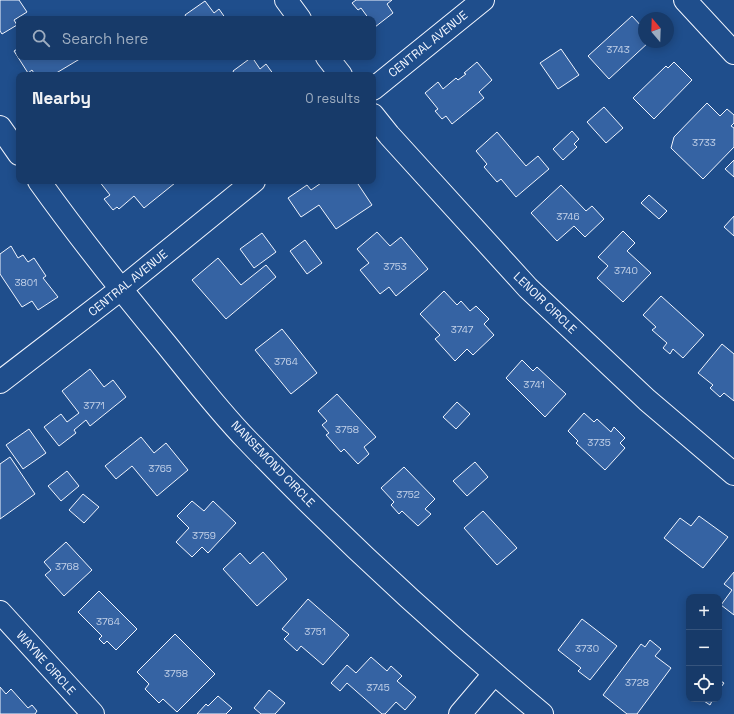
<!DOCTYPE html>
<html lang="en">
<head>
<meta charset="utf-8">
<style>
  body { margin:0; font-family:"Space Grotesk",sans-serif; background:#20416f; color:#f1f3f6 }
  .controls { position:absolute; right:12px; bottom:12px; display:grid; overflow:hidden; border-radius:8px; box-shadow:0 2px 10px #0003 }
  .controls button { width:36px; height:36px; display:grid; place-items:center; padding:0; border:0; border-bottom:1px solid #36547d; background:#173a69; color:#f1f3f6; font:20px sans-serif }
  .compass { position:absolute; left:638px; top:12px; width:36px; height:36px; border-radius:50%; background:#173a69; box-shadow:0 2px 10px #0003; rotate:341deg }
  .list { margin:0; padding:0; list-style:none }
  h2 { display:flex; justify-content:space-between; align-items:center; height:52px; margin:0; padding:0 16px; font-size:17px }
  h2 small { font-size:13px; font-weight:400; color:#9eadc0 }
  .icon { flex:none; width:22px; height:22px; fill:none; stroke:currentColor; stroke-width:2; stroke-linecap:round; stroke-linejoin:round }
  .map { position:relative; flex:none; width:734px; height:714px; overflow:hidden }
  .search { position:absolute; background:#173a69; box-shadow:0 2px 10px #0003; left:16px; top:16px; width:360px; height:44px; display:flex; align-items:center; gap:10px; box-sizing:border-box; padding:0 14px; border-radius:8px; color:#9eadc0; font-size:15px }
  .panel { position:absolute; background:#173a69; box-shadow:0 2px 10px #0003; left:16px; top:72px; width:360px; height:112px; border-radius:8px }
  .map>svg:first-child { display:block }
  .building { fill:#3563a3; stroke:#f2f6ff }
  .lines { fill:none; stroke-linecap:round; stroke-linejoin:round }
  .street-casing { stroke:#f2f6ff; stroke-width:24 }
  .street { stroke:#1f4e8c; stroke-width:22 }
  .labels { text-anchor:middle; stroke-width:3; stroke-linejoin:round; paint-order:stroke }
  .number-label { font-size:10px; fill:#c3d1e8 }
  .street-label { font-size:12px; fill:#f2f6ff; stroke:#1f4e8c }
</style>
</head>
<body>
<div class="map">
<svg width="734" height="714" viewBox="0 0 734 714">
  <rect width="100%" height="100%" fill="#1f4e8c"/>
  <!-- building -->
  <path class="building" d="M0 0H19L27 12 14 20 17 25 2 34 0 31Z
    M356 0H392L387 4 393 13 375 27 373 24V19H369L361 8 358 10 352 3Z
    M205 1 214 13 219 9 226 19H187L185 15Z
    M632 16 644 29V42H649L609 79 588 56Z
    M19 48V57H83L53 75H35L32 70 28 73 14 51Z
    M561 49 579 75 558 89 540 63Z
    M252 57 260 69 266 64 274 75H235L233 71Z
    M477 62 492 80 479 92 484 98 452 124 446 116 442 119 435 111 438 109 425 93 438 82 443 89 456 78 458 80 466 74 464 73Z
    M674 62 692 80 654 119 633 98 666 66 668 68Z
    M707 103 720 116 727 109 734 115V123L731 126 734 128V147L703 179 671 148 674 137Z
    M604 107 623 128 606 143 587 122Z
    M572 131 579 139 574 144 577 147 563 160 553 149Z
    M497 132 526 166 538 156 549 169 516 197 501 179 497 182 484 167 487 164 476 151Z
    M734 160V177L725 169Z
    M99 181H147L149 184 152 181H173L175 183 144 208 134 196 119 209 117 207 113 210 104 199 110 195Z
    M324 181H356L372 205 336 229 319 205 301 217 288 198 307 185 311 190Z
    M561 185 586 211 592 206 604 219 585 237 574 226 557 241 531 213Z
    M649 195 667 211 659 219 641 203Z
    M734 216V236L724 227Z
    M623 231 635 243 627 251 651 273 623 302 597 278 608 266 598 257Z
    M377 232 390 246 401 237 428 269 396 296 389 287 380 294 360 270 369 263 357 249Z
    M262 233 276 252 254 268 240 249Z
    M305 240 322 263 307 274 290 251Z
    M11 246 18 258 23 255 28 262 34 258 46 276 43 278 58 297 38 310 32 301 22 307 0 274V254Z
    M218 258 241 285 266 265 276 277 226 319 192 280Z
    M444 291 457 305 461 301 470 311 476 306 489 319 484 324 494 335 473 355 467 349 455 361 435 339 440 335 420 314Z
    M661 296 704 335 683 358 673 349 670 354 663 348 667 343 652 330 656 327 643 315Z
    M282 329 317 373 291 394 255 350Z
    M722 344 734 354V401L724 393 720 397 710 388 713 385 698 373Z
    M522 360 533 371 537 367 566 394 545 417 506 378Z
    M90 369 104 387 113 380 126 397 90 426 86 420 74 430 76 433 59 446 44 427 61 414 67 422 79 413 62 391Z
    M337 394 376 437 364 447 369 454 358 464 344 449 341 452 326 435 329 433 322 425 327 421 318 411Z
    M457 402 470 414 456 429 443 417Z
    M584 413 594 422 597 419 611 432 614 427 625 438 620 443 625 448 605 470 576 443 578 441 568 431Z
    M29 429 46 453 23 469 6 445Z
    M141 437 154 453 166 443 188 470 157 496 132 466 116 479 105 466Z
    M10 457 35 494 0 519V464Z
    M475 462 488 477 467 496 453 481Z
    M404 467 435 499 425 509 431 514 418 526 402 511 399 514 391 505 394 502 381 488Z
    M67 471 79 486 61 501 48 486Z
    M83 494 99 507 84 523 69 510Z
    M192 501 204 511 213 501 236 523 208 553 202 547 192 557 176 542 189 528 177 516Z
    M483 511 517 548 497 565 464 528Z
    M699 516 728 537 703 568 664 538 680 518 691 526Z
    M66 542 92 570 64 596 45 575 51 570 44 562Z
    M263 552 287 579 257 606 223 569 240 553 250 564Z
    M734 572V615L721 605 732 590 724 584Z
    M99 591 137 629 116 650 107 641 104 644 99 639 102 636 78 612Z
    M308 599 349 635 323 665 301 646 297 651 284 639 289 634 282 629Z
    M582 619 617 646 590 680 578 671 581 668 558 650Z
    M175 634 215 674 177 712 163 699 159 703 145 689 149 684 137 672Z
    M650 640 661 649 655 656 671 668 637 714H627L603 695 641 644 645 647Z
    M371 657 387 671 391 666 402 676 397 681 416 697 405 710 396 702 385 714H382L347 683 340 691 331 683 347 665 356 673Z
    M719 680 724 683 719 690Z
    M0 687 6 694 11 689 28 708 32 705 37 711 35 714H0Z
    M269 690 285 703 275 714H261L254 708Z
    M218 696 232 708 226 714H197L206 704 208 706Z
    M701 699H713L710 705Z"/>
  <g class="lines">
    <!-- street casing -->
    <g class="street-casing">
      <path id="street" d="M286 0 300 19
        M685 0 734 53
        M327 57 341 75
        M373 89 483 0
        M373 115 389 135 528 288 647 400 734 474
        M0 127 19 154
        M39 181C79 237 122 291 166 344 192 376 218 410 247 440 340 537 439 628 542 714
        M0 382 121 289 254 181
        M0 612 93 714
        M460 714 494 674"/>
    </g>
    <!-- street -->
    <use href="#street" class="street"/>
  </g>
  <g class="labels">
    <!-- number labels -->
    <g class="number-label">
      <text x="618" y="53">3743</text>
      <text x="704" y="146">3733</text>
      <text x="568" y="220">3746</text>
      <text x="395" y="270">3753</text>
      <text x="626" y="274">3740</text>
      <text x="26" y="286">3801</text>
      <text x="462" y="333">3747</text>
      <text x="286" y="365">3764</text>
      <text x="534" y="388">3741</text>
      <text x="94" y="409">3771</text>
      <text x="347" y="433">3758</text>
      <text x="599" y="446">3735</text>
      <text x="160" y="472">3765</text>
      <text x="408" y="498">3752</text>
      <text x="204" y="539">3759</text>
      <text x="67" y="570">3768</text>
      <text x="108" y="625">3764</text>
      <text x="315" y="635">3751</text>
      <text x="587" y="652">3730</text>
      <text x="176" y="677">3758</text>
      <text x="637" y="686">3728</text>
      <text x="378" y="691">3745</text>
    </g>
    <!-- street labels -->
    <g class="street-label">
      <text transform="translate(428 44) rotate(-39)" y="4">CENTRAL AVENUE</text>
      <text transform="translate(128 283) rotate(-39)" y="4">CENTRAL AVENUE</text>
      <text transform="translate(545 303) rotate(44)" y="4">LENOIR CIRCLE</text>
      <text transform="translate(273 464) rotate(46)" y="4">NANSEMOND CIRCLE</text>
      <text transform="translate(46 663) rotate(48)" y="4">WAYNE CIRCLE</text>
    </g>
  </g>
</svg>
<div class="controls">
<button>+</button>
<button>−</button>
<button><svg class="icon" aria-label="locate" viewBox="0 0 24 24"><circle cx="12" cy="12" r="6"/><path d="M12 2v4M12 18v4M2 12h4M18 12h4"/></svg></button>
</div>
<svg class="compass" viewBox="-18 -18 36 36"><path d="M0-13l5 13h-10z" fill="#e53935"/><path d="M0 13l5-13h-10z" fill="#9eadc0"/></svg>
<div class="search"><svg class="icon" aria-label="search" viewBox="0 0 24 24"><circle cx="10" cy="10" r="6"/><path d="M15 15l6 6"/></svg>Search here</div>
<section class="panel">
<h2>Nearby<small>0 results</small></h2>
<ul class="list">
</ul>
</section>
</div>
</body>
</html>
